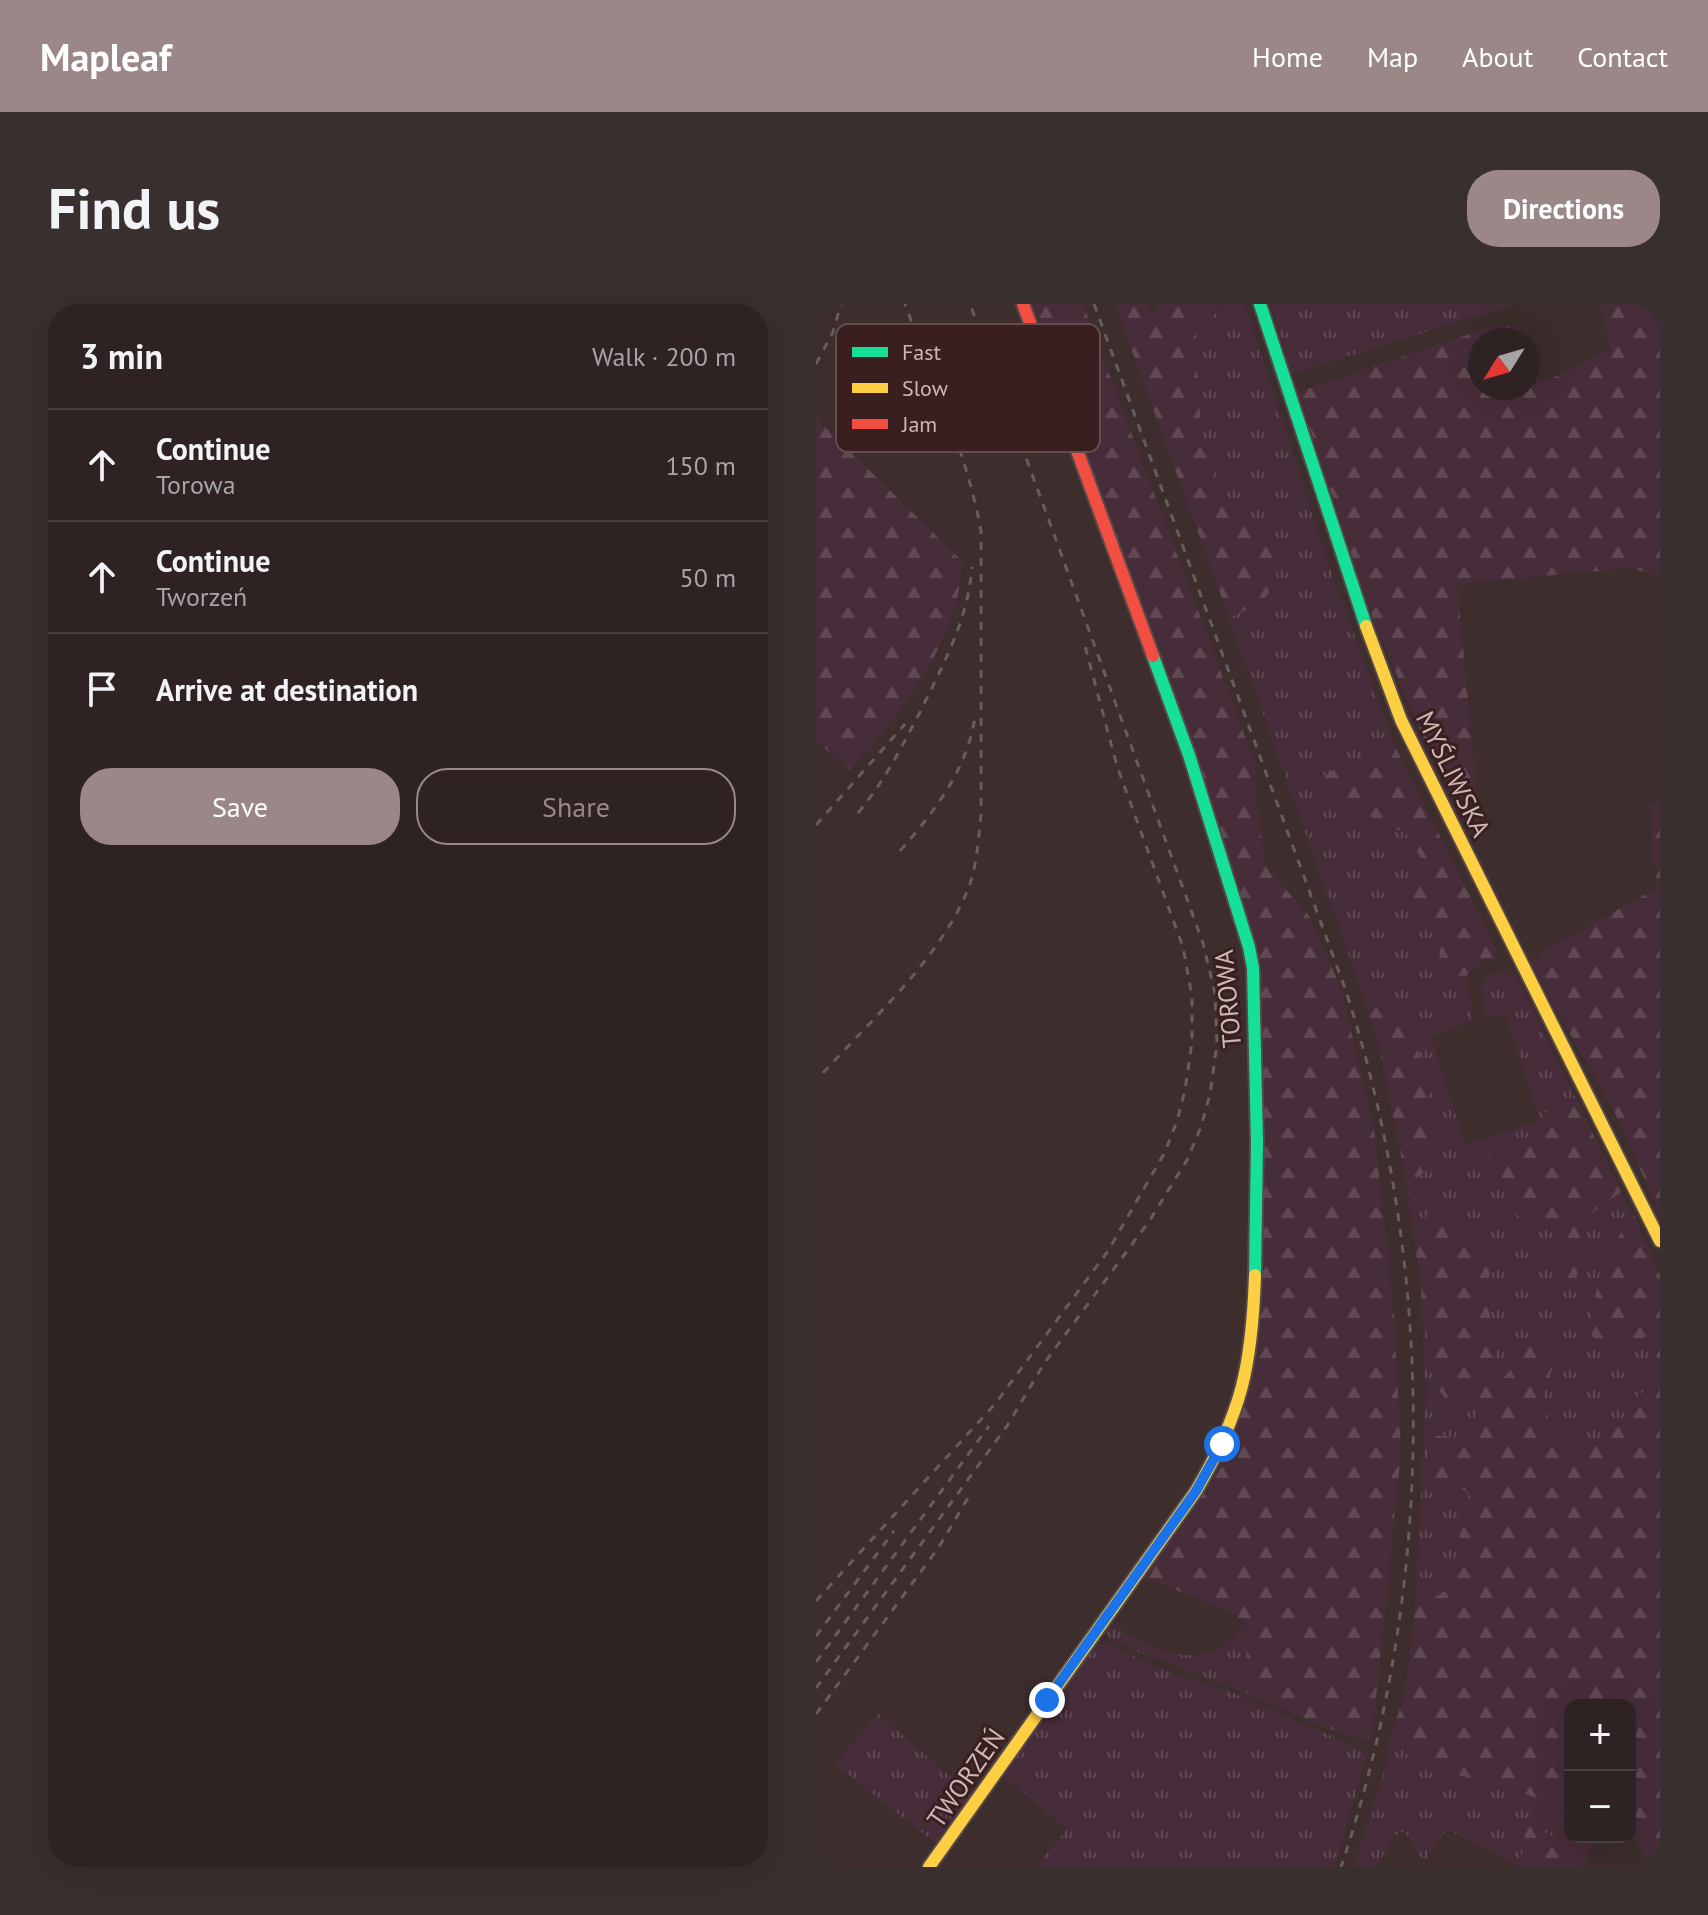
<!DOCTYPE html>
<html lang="en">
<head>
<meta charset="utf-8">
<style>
  body { margin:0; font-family:"PT Sans",sans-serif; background:#3a2f2f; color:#f1f3f6 }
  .controls { position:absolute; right:24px; bottom:24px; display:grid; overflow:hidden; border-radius:16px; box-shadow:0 8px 32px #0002 }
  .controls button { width:72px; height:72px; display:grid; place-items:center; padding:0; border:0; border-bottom:2px solid #493f40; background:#2e2222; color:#f1f3f6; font:40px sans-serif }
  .compass { position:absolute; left:652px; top:24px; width:72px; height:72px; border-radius:50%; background:#2e2222; box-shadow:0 8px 32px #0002; rotate:233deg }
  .stop { position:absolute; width:24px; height:24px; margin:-18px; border:6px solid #1a73e8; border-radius:50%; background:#fff }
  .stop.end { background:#1a73e8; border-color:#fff; box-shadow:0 2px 8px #0008 }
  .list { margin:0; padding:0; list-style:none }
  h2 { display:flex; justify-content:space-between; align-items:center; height:104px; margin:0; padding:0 32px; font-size:34px }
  h2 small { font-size:26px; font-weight:400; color:#a7a4a5 }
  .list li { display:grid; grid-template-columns:52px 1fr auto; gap:24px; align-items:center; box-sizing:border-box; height:112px; padding:0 32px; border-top:2px solid #493f40 }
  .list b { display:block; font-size:30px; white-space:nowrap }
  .list p { margin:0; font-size:26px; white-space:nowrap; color:#a7a4a5 }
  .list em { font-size:26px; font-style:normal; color:#a7a4a5 }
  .actions { display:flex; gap:16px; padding:24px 32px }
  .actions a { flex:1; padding:18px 0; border:2px solid #9b8787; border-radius:32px; text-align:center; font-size:28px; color:#9b8787 }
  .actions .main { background:#9b8787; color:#fff }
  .icon { flex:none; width:44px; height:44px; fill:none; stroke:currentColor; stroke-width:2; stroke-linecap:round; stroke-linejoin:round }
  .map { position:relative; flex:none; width:844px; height:1563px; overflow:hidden; border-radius:32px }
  header { display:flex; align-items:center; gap:48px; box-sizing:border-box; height:112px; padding:0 40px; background:#9b8787; color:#fff }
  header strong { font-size:38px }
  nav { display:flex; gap:44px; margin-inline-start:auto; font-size:28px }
  .intro { display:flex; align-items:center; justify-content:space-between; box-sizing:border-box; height:192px; padding:0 48px }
  h1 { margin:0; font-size:56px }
  .button { padding:20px 36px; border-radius:32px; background:#9b8787; color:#fff; font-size:28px; font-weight:700 }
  main { display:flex; gap:48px; padding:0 48px }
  aside { flex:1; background:#2e2222; border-radius:32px; box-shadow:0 8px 32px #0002 }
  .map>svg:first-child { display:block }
  .grass { fill:url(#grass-tufts) }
  .forest { fill:url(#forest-firs) }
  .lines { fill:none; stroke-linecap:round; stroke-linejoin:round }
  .fast-casing { stroke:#554949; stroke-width:16 }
  .slow-casing { stroke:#554949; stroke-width:16 }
  .jam-casing { stroke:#554949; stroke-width:16 }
  .fast { stroke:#16e098; stroke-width:12 }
  .slow { stroke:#ffcf43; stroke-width:12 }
  .jam { stroke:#f24e42; stroke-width:12 }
  .rail { stroke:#685c5c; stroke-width:3; stroke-dasharray:8 8; stroke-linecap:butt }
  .route { stroke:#1a73e8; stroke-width:10 }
  .labels { text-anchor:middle; stroke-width:6; stroke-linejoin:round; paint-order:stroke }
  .street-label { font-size:26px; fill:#cdb8b7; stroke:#391f1f }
  .key { fill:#391f1f; stroke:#654d4d; stroke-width:2 }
  .key-label { font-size:22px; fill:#cdb8b7 }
</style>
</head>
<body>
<header>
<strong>Mapleaf</strong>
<nav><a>Home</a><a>Map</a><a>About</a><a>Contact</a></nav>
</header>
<div class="intro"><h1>Find us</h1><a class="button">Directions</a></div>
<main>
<aside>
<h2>3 min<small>Walk · 200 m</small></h2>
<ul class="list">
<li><svg class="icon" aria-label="ahead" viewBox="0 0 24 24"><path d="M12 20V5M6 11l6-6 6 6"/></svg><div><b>Continue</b><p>Torowa</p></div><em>150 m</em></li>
<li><svg class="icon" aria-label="ahead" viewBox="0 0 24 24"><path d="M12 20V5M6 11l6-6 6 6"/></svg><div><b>Continue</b><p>Tworzeń</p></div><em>50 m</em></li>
<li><svg class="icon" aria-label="arrive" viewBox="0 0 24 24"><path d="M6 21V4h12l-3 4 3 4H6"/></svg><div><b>Arrive at destination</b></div></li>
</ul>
<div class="actions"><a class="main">Save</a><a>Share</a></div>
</aside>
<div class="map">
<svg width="844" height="1563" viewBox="0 0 844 1563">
  <defs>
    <pattern id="grass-tufts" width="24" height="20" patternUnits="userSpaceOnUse" patternTransform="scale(2)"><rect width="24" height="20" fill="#472c39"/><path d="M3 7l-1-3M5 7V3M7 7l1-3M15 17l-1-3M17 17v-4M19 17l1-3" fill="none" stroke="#604853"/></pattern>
    <pattern id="forest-firs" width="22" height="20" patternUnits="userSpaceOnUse" patternTransform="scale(2)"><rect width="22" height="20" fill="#472c39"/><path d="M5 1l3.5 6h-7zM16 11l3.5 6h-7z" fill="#604853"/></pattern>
  </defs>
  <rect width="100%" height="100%" fill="#3d2d2d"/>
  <!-- grass -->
  <path class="grass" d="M411 0H429L513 262 580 444 565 445 517 489 559 515 591 530 605 554 607 569 593 603 622 631 625 670 650 672 658 717 615 732 649 840 724 817 689 710 672 713 668 706 665 680 676 669 699 671 760 795 733 804 717 831 681 842 673 850 683 859 688 883 701 911 734 923 752 980 760 976 765 954 764 925 769 914 805 888 818 911 787 954 773 1024 779 1037 807 1041 832 1032 844 1060V1079L823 1091 805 1121 781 1139 764 1148 741 1140 726 1096 740 1053 722 1032 679 1086 677 1036 671 987 677 949 615 906 598 931 588 866 602 873 616 813 597 724 578 702 547 691 413 314 444 299 463 254C445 235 411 200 399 178 382 143 381 63 380 24Z
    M455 0H698L476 70Z
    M604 967 617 1079 663 1102 657 1136 615 1132 653 1187 633 1286 599 1304 610 1091Z
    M294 1317C339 1349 393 1374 430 1318L431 1390 299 1338 286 1328Z
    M281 1340 292 1341 366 1373 408 1385 552 1448 518 1563H220L251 1525 187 1472 272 1348Z
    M63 1410 156 1492 122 1541 19 1460Z
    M573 1434 605 1462 690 1483 754 1506V1533H777L772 1551 711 1520 704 1563 631 1525 608 1558 588 1527 579 1532 560 1563H538L571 1458Z"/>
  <!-- forest -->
  <path class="forest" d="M213 0H267L439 459 441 503 450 563 494 613 525 684 558 825 578 1012 585 1149 559 1403 553 1438 506 1422 431 1390 430 1318 414 1308 326 1272 379 1199 399 1167 425 1111 439 1060 445 990 446 746 443 677 436 635 391 486Z
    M299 0H329L340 12 341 0H408L380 24C381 63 382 143 399 178 411 200 445 235 463 254 457 296 450 296 413 314Z
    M784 0H844V273L816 264 641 280 664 523 617 456 556 312 482 88 678 22H702L707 36H664V84H712V49L724 80 795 46Z
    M0 114 146 257C144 271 144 286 140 300 120 366 79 416 34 466L0 437Z
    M580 444 681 646 680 656 670 655 650 672 625 671 622 631 593 603 607 569 605 554 591 530 559 515 517 489 505 475C526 459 553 446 580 444Z
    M844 498V910L799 809 715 660 726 648 841 584 833 499Z
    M547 691 578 702 597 724 617 813 619 835 616 862 601 874 588 866 564 748Z
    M760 795 805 888 769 914 764 925 765 954 760 976 752 980 734 923 701 911 688 883 683 859 673 850 681 842 717 831 733 804Z
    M614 906 648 919 677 949 671 987 677 1036 679 1085 722 1032 740 1053 726 1096 741 1140 764 1148 781 1139 805 1121 823 1091 844 1079V1563H837L814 1527V1401H754V1506L690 1483 605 1462 573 1434 589 1391 599 1304 633 1285 653 1188 611 1174 614 1131 657 1136 663 1102 634 1100 617 1079 598 931Z
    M818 911 844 971V1060L832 1032 807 1041 779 1037 773 1024 787 954Z
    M711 1519 772 1551 769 1563H704Z"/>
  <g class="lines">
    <!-- fast casing -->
    <g class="fast-casing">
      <path id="fast" d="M444 0 550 322
        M337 352 373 451 433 643 437 664 441 838 439 971"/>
    </g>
    <!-- slow casing -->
    <g class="slow-casing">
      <path id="slow" d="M550 322 585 416 844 937
        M113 1563 380 1187C426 1108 436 1062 439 971"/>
    </g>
    <!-- jam casing -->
    <g class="jam-casing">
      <path id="jam" d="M207 0 337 352"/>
    </g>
    <!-- fast -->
    <use href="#fast" class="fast"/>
    <!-- slow -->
    <use href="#slow" class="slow"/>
    <!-- jam -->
    <use href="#jam" class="jam"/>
    <!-- rail -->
    <path class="rail" d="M278 0 530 687C621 971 620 1280 525 1563
      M0 17 7 0
      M0 60 17 28 25 0
      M42 509C68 478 85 444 104 408 127 361 152 316 156 263
      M0 521 89 420
      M84 547C118 508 151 466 159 413
      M7 769C56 715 121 657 150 590 161 566 162 537 165 511V227C151 149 116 74 89 0
      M0 1297 179 1100 292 947 349 848 361 817 369 786 376 738V693L367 643 301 462 269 342
      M0 1332 78 1227
      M0 1358 173 1122
      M0 1384 191 1122 229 1058 334 916 371 856 385 823 394 790 401 740 399 690 387 639 154 0
      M0 1410 123 1243 153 1192"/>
  </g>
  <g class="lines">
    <!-- route -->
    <path class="route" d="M231 1396 380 1187 406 1140"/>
  </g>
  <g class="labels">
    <!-- street labels -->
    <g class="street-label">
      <text transform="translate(637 470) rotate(64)" y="9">MYŚLIWSKA</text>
      <text transform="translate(412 695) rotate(-95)" y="9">TOROWA</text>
      <text transform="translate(150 1474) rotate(-55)" y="9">TWORZEŃ</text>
    </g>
  </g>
  <!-- legend -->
  <rect x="20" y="20" width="264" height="128" rx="12" class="key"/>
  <rect x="36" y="43" width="36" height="10" fill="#16e098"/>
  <rect x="36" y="79" width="36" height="10" fill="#ffcf43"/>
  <rect x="36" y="115" width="36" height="10" fill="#f24e42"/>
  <g class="key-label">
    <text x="86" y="56">Fast</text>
    <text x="86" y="92">Slow</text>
    <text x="86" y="128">Jam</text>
  </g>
</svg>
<div class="controls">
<button>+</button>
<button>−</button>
</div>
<svg class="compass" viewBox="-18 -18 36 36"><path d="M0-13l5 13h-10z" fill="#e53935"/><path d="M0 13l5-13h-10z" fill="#a7a4a5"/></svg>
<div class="stop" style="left:406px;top:1140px"></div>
<div class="stop end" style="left:231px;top:1396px"></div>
</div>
</main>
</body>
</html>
